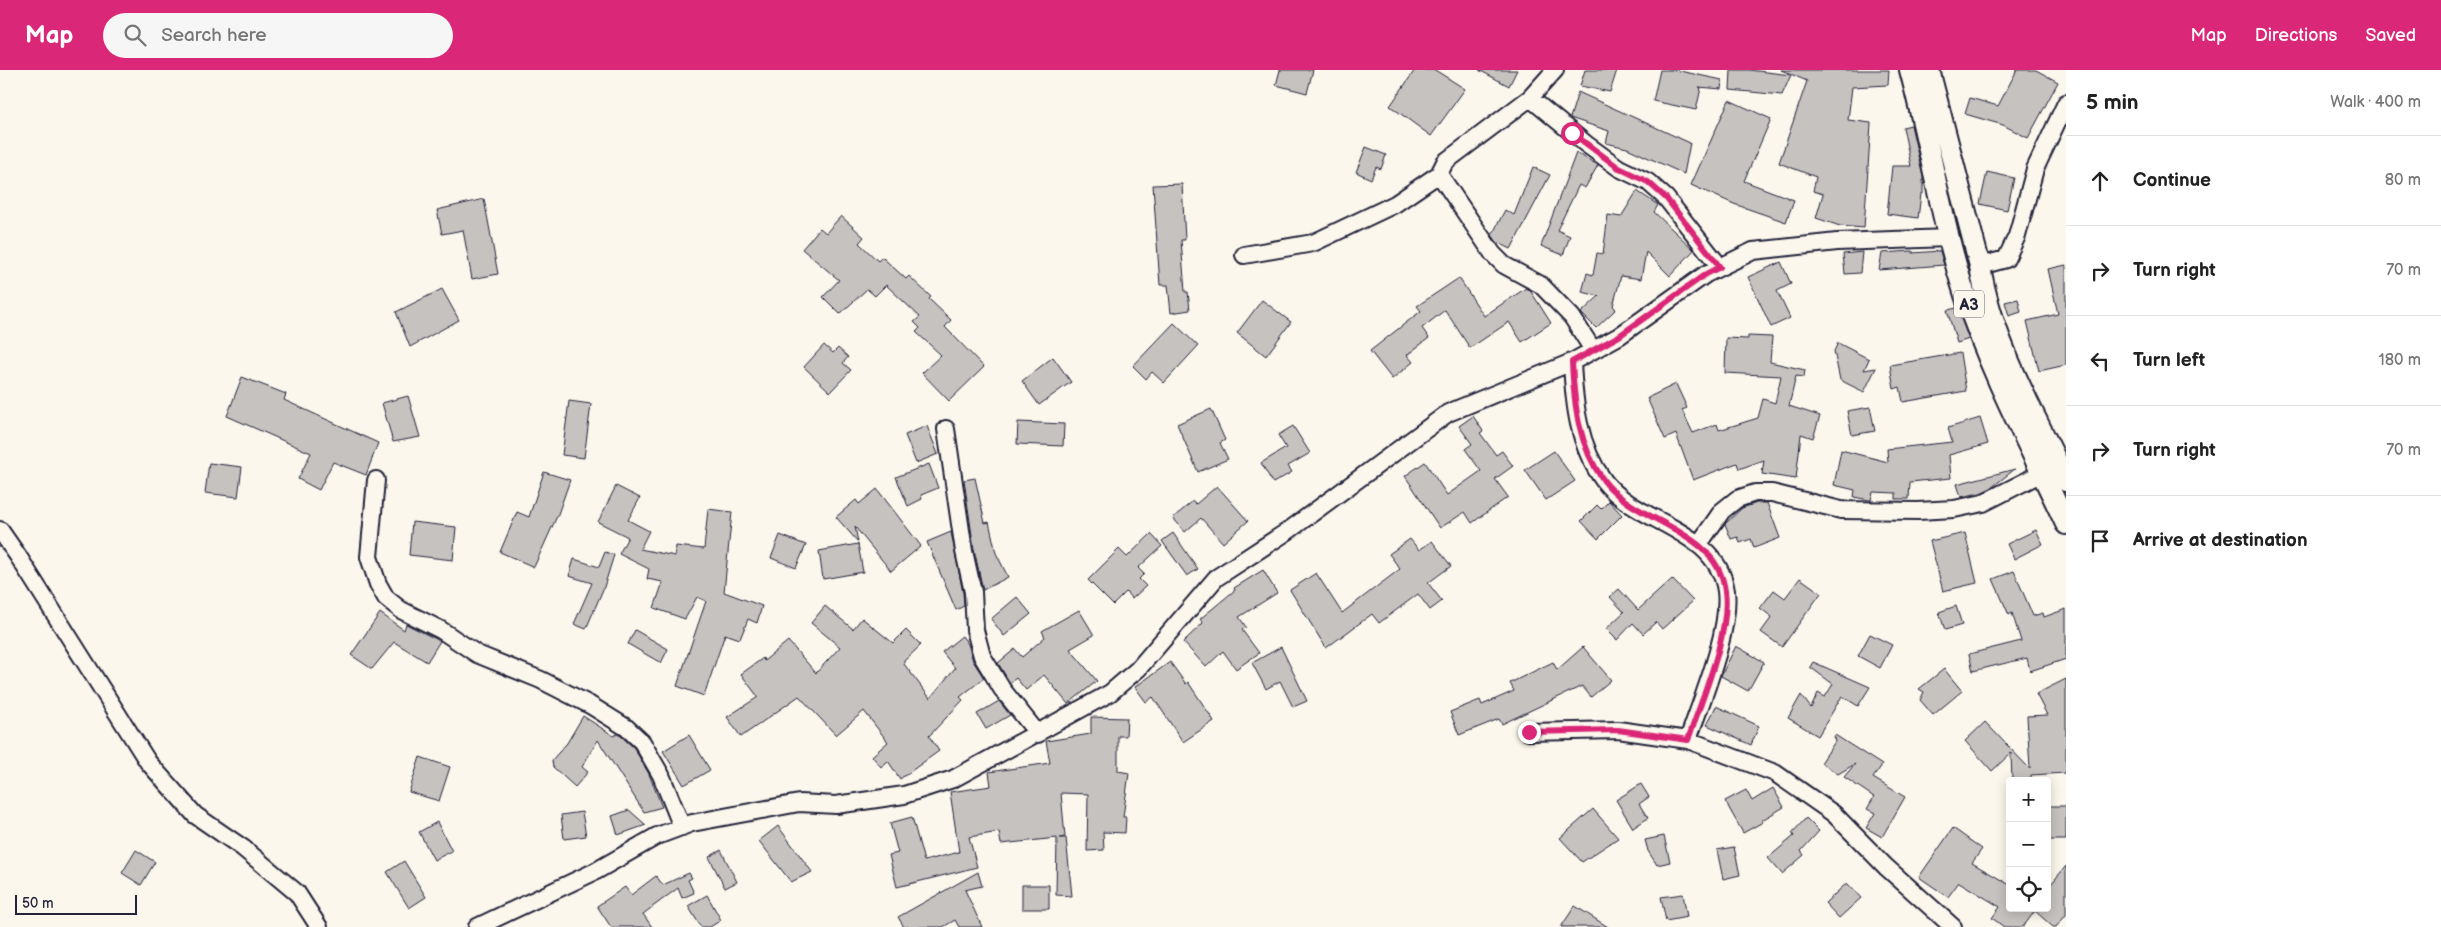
<!DOCTYPE html>
<html lang="en">
<head>
<meta charset="utf-8">
<style>
  body { margin:0; font-family:"Balsamiq Sans",sans-serif; background:#f6f6f6; color:#222 }
  .controls { position:absolute; right:15px; bottom:15px; display:grid; overflow:hidden; border-radius:5px; box-shadow:0 2px 12px #0003 }
  .controls button { width:45px; height:45px; display:grid; place-items:center; padding:0; border:0; border-bottom:1px solid #e0e0e0; background:#fff; color:#222; font:25px sans-serif }
  .scale { position:absolute; left:15px; bottom:12px; width:122px; box-sizing:border-box; padding-left:5px; border:2px solid #22223b; border-top:0; font-size:14px; line-height:18px; white-space:nowrap; color:#22223b; -webkit-text-stroke:4px #fbf7ec; paint-order:stroke }
  .stop { position:absolute; width:15px; height:15px; margin:-11px; border:4px solid #db2777; border-radius:50%; background:#fff }
  .stop.end { background:#db2777; border-color:#fff; box-shadow:0 1px 5px #0008 }
  .list { margin:0; padding:0; list-style:none }
  h2 { display:flex; justify-content:space-between; align-items:center; height:65px; margin:0; padding:0 20px; font-size:21px }
  h2 small { font-size:16px; font-weight:400; color:#767676 }
  .list li { display:grid; grid-template-columns:32px 1fr auto; gap:15px; align-items:center; box-sizing:border-box; height:90px; padding:0 20px; border-top:1px solid #e0e0e0 }
  .list b { display:block; font-size:19px; white-space:nowrap }
  .list em { font-size:16px; font-style:normal; color:#767676 }
  .icon { flex:none; width:28px; height:28px; fill:none; stroke:currentColor; stroke-width:2; stroke-linecap:round; stroke-linejoin:round }
  .map { position:relative; flex:none; width:2066px; height:857px; overflow:hidden }
  header { display:flex; align-items:center; gap:30px; box-sizing:border-box; height:70px; padding:0 25px; background:#db2777; color:#fff }
  header strong { font-size:24px }
  nav { display:flex; gap:28px; margin-inline-start:auto; font-size:18px }
  .search { width:350px; height:45px; background:#f6f6f6; display:flex; align-items:center; gap:12px; box-sizing:border-box; padding:0 18px; border-radius:28px; color:#767676; font-size:19px }
  main { display:flex }
  aside { flex:1; background:#fff }
  .map>svg:first-child { display:block }
  .building { fill:#c6c2c0; stroke:#22223b }
  .lines { fill:none; stroke-linecap:round; stroke-linejoin:round }
  .minor-casing { stroke:#22223b; stroke-width:20 }
  .major-casing { stroke:#22223b; stroke-width:24 }
  .minor { stroke:#fbf7ec; stroke-width:16 }
  .major { stroke:#fbf7ec; stroke-width:20 }
  .route { stroke:#db2777; stroke-width:6 }
  .labels { text-anchor:middle; stroke-width:5; stroke-linejoin:round; paint-order:stroke }
  .shield { fill:#fbf7ec; stroke:#636270; stroke-width:1 }
  .shield-label { font-size:16px; font-weight:bold; fill:#22223b }
</style>
</head>
<body>
<header>
<strong>Map</strong>
<div class="search"><svg class="icon" aria-label="search" viewBox="0 0 24 24"><circle cx="10" cy="10" r="6"/><path d="M15 15l6 6"/></svg>Search here</div>
<nav><a>Map</a><a>Directions</a><a>Saved</a></nav>
</header>
<main>
<div class="map">
<svg width="2066" height="857" viewBox="0 0 2066 857">
  <rect width="100%" height="100%" fill="#fbf7ec"/>
  <filter id="ink" filterUnits="userSpaceOnUse"><feTurbulence type="fractalNoise" baseFrequency=".02" numOctaves="2"/><feDisplacementMap in="SourceGraphic" scale="10" xChannelSelector="R" yChannelSelector="G"/><feConvolveMatrix kernelMatrix="1 2 1 2 8 2 1 2 1" color-interpolation-filters="sRGB"/></filter>
  <g filter="url(#ink)">
    <!-- building -->
    <path class="building" d="M1280 0H1313L1307 23 1276 15Z
      M1415 0H1435L1465 19 1431 66 1390 36Z
      M1479 0H1517L1509 16Z
      M1585 0H1617L1610 22 1580 16Z
      M1660 0H1675L1722 10 1721 19 1699 17 1701 18 1696 40 1653 31Z
      M1731 0H1749L1791 5 1782 25 1730 20Z
      M1781 0H1889L1888 15 1852 17 1848 50 1871 53 1864 158 1840 156 1816 148 1823 124 1813 121 1816 107 1779 93 1807 11Z
      M2017 0H2036L2058 12 2028 68 2003 55 1965 44 1970 28 1998 36Z
      M1578 22 1690 73 1684 104 1627 78 1606 73 1609 61 1570 48Z
      M1729 30 1771 49 1744 111 1794 130 1786 152 1734 134 1691 115Z
      M1911 55 1923 107V124H1921L1918 148 1887 144 1892 96H1911L1903 57Z
      M1366 77 1386 85 1381 99 1376 97 1371 109 1356 102Z
      M1576 83 1598 95 1585 118 1579 115 1557 160 1570 166 1563 185 1541 176Z
      M1533 97 1550 105 1511 179 1497 172 1492 165 1505 140 1514 145Z
      M1987 102 2014 108 2007 140 1980 134Z
      M1182 114 1185 170H1181L1185 222H1188L1190 240 1171 243 1168 215H1160L1153 115Z
      M1637 121 1658 135 1654 142 1694 180 1670 206 1646 182 1641 209 1621 206 1613 236 1616 239 1596 258 1581 243 1599 226 1582 222 1587 203 1593 205 1597 183 1603 184 1608 145 1621 147Z
      M484 129 498 204 472 209 463 160 442 164 437 140Z
      M841 146 864 167 859 173 878 191 882 187 906 209 909 206 931 227 929 229 951 250 945 257 984 297 949 331 922 303 941 285 916 262 920 258 914 252 920 247 886 215 875 226 867 219 840 244 823 227 839 210 802 179 820 158 826 163Z
      M1913 181V183L1940 181 1944 195 1879 200 1882 183Z
      M1862 182 1860 203 1845 204 1843 184Z
      M1781 192 1791 214 1777 221 1790 248 1771 257 1748 207Z
      M2066 195V295L2039 301 2027 251 2058 244 2048 199Z
      M1459 208 1484 246 1526 218 1530 220 1551 253 1522 272 1509 252 1470 278 1445 240 1422 258 1429 268 1407 285 1413 292 1392 309 1370 281 1421 241 1417 236Z
      M442 219 459 250 410 277 396 242Z
      M2018 229 2021 242 2009 246 2005 232Z
      M1262 230 1291 252 1266 286 1237 263Z
      M1957 238 1969 269 1957 273 1947 240Z
      M1174 253 1198 276 1164 313 1152 302 1146 309 1133 296Z
      M1748 266 1772 267 1770 292 1805 300 1804 307 1796 306 1789 336 1820 346 1813 368 1801 364 1796 409 1762 404 1764 390 1739 399 1737 393 1693 410 1676 364 1665 369 1647 328 1676 314 1687 338 1682 340 1693 363 1717 354 1719 360 1758 348 1763 329 1775 333 1781 306 1725 303 1726 268 1748 269Z
      M1838 273 1869 289 1864 300 1876 298 1864 322 1840 310 1834 281Z
      M824 275 833 283 838 278 848 287 843 293 851 300 830 322 804 297Z
      M1960 283 1966 321 1903 332 1900 317 1894 319 1890 295Z
      M1053 287 1071 312 1039 335 1022 311Z
      M242 307 286 324 284 330 378 373 366 405 333 392 319 420 298 409 311 383 227 346Z
      M408 326 420 367 393 372 382 333Z
      M569 331 591 334 584 388 562 385Z
      M1870 337 1875 361 1852 365 1847 341Z
      M1211 339 1225 370 1220 373 1228 389 1198 402 1177 354Z
      M1473 346 1483 361 1480 363 1496 385 1502 381 1513 396 1495 409 1508 427 1472 453 1465 442 1440 458 1405 406 1425 392 1447 425 1481 401 1465 379 1472 374 1459 356Z
      M1980 348 1988 374 1949 385 1951 408 1910 412 1909 429H1896V423L1873 422 1871 430H1869L1854 427 1855 420 1834 415 1841 380 1888 392 1887 379 1952 372 1948 358Z
      M1018 352 1064 354 1063 376 1017 374Z
      M927 356 938 384 916 393 905 365Z
      M1293 356 1310 383 1288 396 1292 402 1273 413 1261 393 1286 378 1278 365Z
      M1554 381 1575 411 1546 430 1525 400Z
      M209 393 242 397 238 427 205 423Z
      M929 394 938 418 921 425 922 429 908 436 896 407Z
      M2015 399 1991 418 1980 423 1961 427 1957 414Z
      M544 402 570 410 558 444 534 497 500 482 517 442 529 447Z
      M975 408 985 453 989 452 996 483 1008 507 983 520 974 479 964 410Z
      M616 416 640 428 628 450 649 461 640 479 675 486 676 476 704 479 708 439 732 442 724 522 762 536 757 553 748 549 740 569 725 564 704 626 677 616 706 531 697 527 685 549 654 538 663 512 647 509 649 499 619 484 628 467 598 452Z
      M1217 416 1248 451 1223 473 1201 448 1185 462 1173 448 1193 431 1196 434Z
      M877 419 921 476 891 501 855 457 858 472 836 447 856 430 859 434Z
      M1609 431 1622 445 1598 469 1581 451 1597 435 1601 439Z
      M1757 433H1767L1780 468 1754 478 1751 469 1740 473 1738 467 1731 469 1725 454 1742 438Z
      M412 452 456 457 453 490 409 485Z
      M2036 460 2043 474 2014 489 2007 474Z
      M951 462 963 523 964 536 956 540 927 472Z
      M1173 463 1198 499 1187 506 1162 471Z
      M1965 463 1977 513 1943 521 1930 471Z
      M1151 464 1162 476 1138 498 1144 504 1139 509 1146 516 1132 529 1126 522 1113 535 1088 510 1119 479 1127 487Z
      M780 465 806 475 796 498 771 488Z
      M1410 469 1419 480 1432 471 1451 496 1428 513 1442 531 1430 540 1418 524 1379 553 1372 544 1326 578 1290 520 1316 503 1342 543 1400 499 1389 484Z
      M858 474 863 502 823 509 819 481Z
      M605 482 614 485 604 517 586 559 574 554 592 513 569 506 574 489 599 497Z
      M1263 500 1277 523 1239 547 1246 557 1242 560 1259 583 1236 599 1223 581 1206 597 1183 572 1203 553 1200 549 1235 520 1234 518Z
      M2014 501 2033 546 2043 543 2044 547 2066 539V589L2030 601 2027 588 1973 601 1969 584 2021 571 2012 543 2009 545 1993 509Z
      M1800 508 1821 523 1782 577 1761 562 1772 547 1760 538 1774 520 1785 528Z
      M1672 509 1693 531 1662 559 1656 552 1643 564 1633 553 1617 570 1606 559 1624 542 1610 527 1619 519 1638 540Z
      M1017 527 1031 544 1004 566 991 549Z
      M825 536 853 559 862 548 893 573 906 560 921 575 904 591V594L930 628 955 598 942 582 962 566 968 574 973 591 984 608 960 627 963 630 929 666 939 681 900 709 888 691 881 697 872 686 888 672 864 641 836 665 799 626 741 667 727 647 758 627 741 604 763 588 764 591 788 571 816 603 840 577 811 553Z
      M1956 536 1962 555 1945 560 1939 542Z
      M1079 540 1094 565 1070 579 1097 611 1068 634 1044 605 1026 620 1016 608 1010 613 998 593 1015 579 1022 587 1045 567 1042 561Z
      M380 543 404 560 406 554 440 571 427 592 394 572 372 599 351 585Z
      M635 560 668 579 661 593 628 574Z
      M1870 564 1892 575 1880 598 1858 586Z
      M1736 576 1764 592 1748 621 1721 606Z
      M1281 577 1307 631 1293 637 1280 611 1266 619 1252 593Z
      M1583 577 1611 610 1591 627 1582 616 1502 654 1499 649 1459 665 1450 642 1480 630 1482 635 1514 621 1510 613 1553 592 1557 600Z
      M1170 592 1186 614 1188 612 1214 651 1183 672 1153 627 1146 632 1135 617Z
      M1813 592 1870 617 1858 636 1842 626 1818 666 1788 648 1801 625 1811 638 1818 623 1825 627 1833 614 1810 597Z
      M1944 599 1962 621 1933 645 1920 630 1924 622 1919 619Z
      M2066 609V703L2031 705V711H2012L2011 683 1992 701 1965 671 1985 652 2030 699 2027 646 2047 645 2036 624Z
      M999 631 1010 645 986 659 977 644Z
      M1716 636 1759 656 1751 675 1707 655Z
      M583 646 614 666 617 664 621 666 634 678 649 704 662 737 644 742 598 670 582 697 588 702 575 717 553 697 552 690 567 673Z
      M1091 647 1127 648 1126 666H1118V701L1129 703 1123 747H1126L1125 763 1103 762 1104 780 1087 781 1088 724 1061 723 1065 767 1060 768H1066L1072 826 1056 825 1057 768 1001 774 999 762 969 767 977 797 897 817 889 785 898 783 890 753 912 747 924 791 959 782 950 722 991 716 989 702 1050 693 1046 671 1091 664Z
      M689 665 710 700 684 715 663 681Z
      M1835 665 1882 695 1873 708 1905 727 1882 767 1866 758 1875 743 1867 739 1874 727 1844 707 1855 694 1838 704 1821 693 1836 670 1834 667Z
      M420 687 450 697 439 731 409 722Z
      M1641 714 1649 727 1639 734 1648 748 1633 758 1616 730Z
      M1773 718 1784 737 1762 750 1763 752 1743 763 1725 731 1746 720 1752 731Z
      M2047 736H2066V770H2047Z
      M1593 739 1618 768 1582 792 1560 768Z
      M629 740 646 755 618 765 612 746Z
      M582 742 586 766 564 769 561 745Z
      M1806 748 1819 761 1801 781 1804 785 1782 804 1768 788 1794 766 1792 763Z
      M437 752 452 781 434 790 419 762Z
      M778 756 812 802 791 812 759 771Z
      M1953 758 1982 779 1972 793 2010 815V838H2047V819L2066 796V845L2056 857H2053L2035 841 2023 857H2004L1992 848 2000 837 1959 812 1948 827 1919 807Z
      M1664 766 1670 792 1657 795 1648 781 1645 770Z
      M1734 777 1740 805 1723 809 1717 780Z
      M136 780 155 792 141 815 122 803Z
      M721 780 737 812 725 818 709 787Z
      M404 791 426 827 409 838 387 802Z
      M978 802 982 816 965 820 982 857H959L955 850 943 857H904L898 847Z
      M689 803 692 808 688 810 694 823 682 828 678 818 643 844 652 857H611L597 836 625 817 631 825 656 806 663 815Z
      M1847 813 1861 828 1839 848 1825 833Z
      M1022 815H1049V839H1022Z
      M1683 824 1687 847 1666 851 1661 827Z
      M707 825 721 850 710 857H701L688 836Z
      M1575 836 1608 857H1561Z"/>
    <g class="lines">
      <!-- minor casing -->
      <g class="minor-casing">
        <path id="minor" d="M1555 0 1530 28 1445 92 1439 104 1493 184 1504 195 1541 215 1572 247 1593 280
          M1530 28 1586 74 1619 98 1648 112 1666 128 1720 197
          M1244 185 1313 173 1395 134 1439 104
          M1980 196 2006 189 2017 166 2035 99 2066 33
          M1572 292C1574 333 1578 376 1604 411 1638 455 1717 458 1726 521 1731 561 1701 631 1688 670
          M946 359 964 481 973 522 975 560 982 586 1002 619 1038 664
          M376 410 369 487 378 514 386 528 401 540 441 560 477 584 541 610 590 635 627 658 642 672 661 705 682 757
          M0 460 18 486 148 692 195 745 243 778 297 823 319 857
          M1699 474 1722 441 1737 429 1755 423H1772L1841 440 1918 441 1954 439 1983 433 2042 403
          M1529 662 1618 660 1688 670 1775 703 1834 744 1886 797 1953 857
          M477 857 596 801 657 766 692 753 799 733 836 735 904 725 953 709 1110 623 1138 599 1216 508 1288 461 1448 343 1572 292 1619 266 1706 204 1753 181 1837 172 1949 168"/>
      </g>
      <!-- major casing -->
      <g class="major-casing">
        <path id="major" d="M1910 0C1930 74 1941 151 1965 225 1991 304 2031 379 2066 454
          M1929 0 1980 196C1992 272 2034 342 2066 411"/>
      </g>
      <!-- minor -->
      <use href="#minor" class="minor"/>
      <!-- major -->
      <use href="#major" class="major"/>
    </g>
  </g>
  <g class="lines" filter="url(#ink)">
    <!-- route -->
    <path class="route" d="M1529 662 1618 660 1688 670C1701 631 1731 562 1725 521 1717 458 1638 455 1604 411 1578 376 1574 333 1572 292L1619 266 1706 204 1720 197 1666 128 1648 112 1619 98 1572 63"/>
  </g>
  <g class="labels">
    <!-- shield labels -->
    <rect class="shield" x="1954" y="220.5" width="30" height="27" rx="4"/>
    <g class="shield-label">
      <text x="1969" y="240">A3</text>
    </g>
  </g>
</svg>
<div class="controls">
<button>+</button>
<button>−</button>
<button><svg class="icon" aria-label="locate" viewBox="0 0 24 24"><circle cx="12" cy="12" r="6"/><path d="M12 2v4M12 18v4M2 12h4M18 12h4"/></svg></button>
</div>
<div class="scale">50 m</div>
<div class="stop" style="left:1572px;top:63px"></div>
<div class="stop end" style="left:1529px;top:662px"></div>
</div>
<aside>
<h2>5 min<small>Walk · 400 m</small></h2>
<ul class="list">
<li><svg class="icon" aria-label="ahead" viewBox="0 0 24 24"><path d="M12 20V5M6 11l6-6 6 6"/></svg><div><b>Continue</b></div><em>80 m</em></li>
<li><svg class="icon" aria-label="right" viewBox="0 0 24 24"><path d="M7 20v-9h11M14 6l5 5-5 5"/></svg><div><b>Turn right</b></div><em>70 m</em></li>
<li><svg class="icon" aria-label="left" viewBox="0 0 24 24"><path d="M17 20v-9H6M10 6l-5 5 5 5"/></svg><div><b>Turn left</b></div><em>180 m</em></li>
<li><svg class="icon" aria-label="right" viewBox="0 0 24 24"><path d="M7 20v-9h11M14 6l5 5-5 5"/></svg><div><b>Turn right</b></div><em>70 m</em></li>
<li><svg class="icon" aria-label="arrive" viewBox="0 0 24 24"><path d="M6 21V4h12l-3 4 3 4H6"/></svg><div><b>Arrive at destination</b></div></li>
</ul>
</aside>
</main>
</body>
</html>
